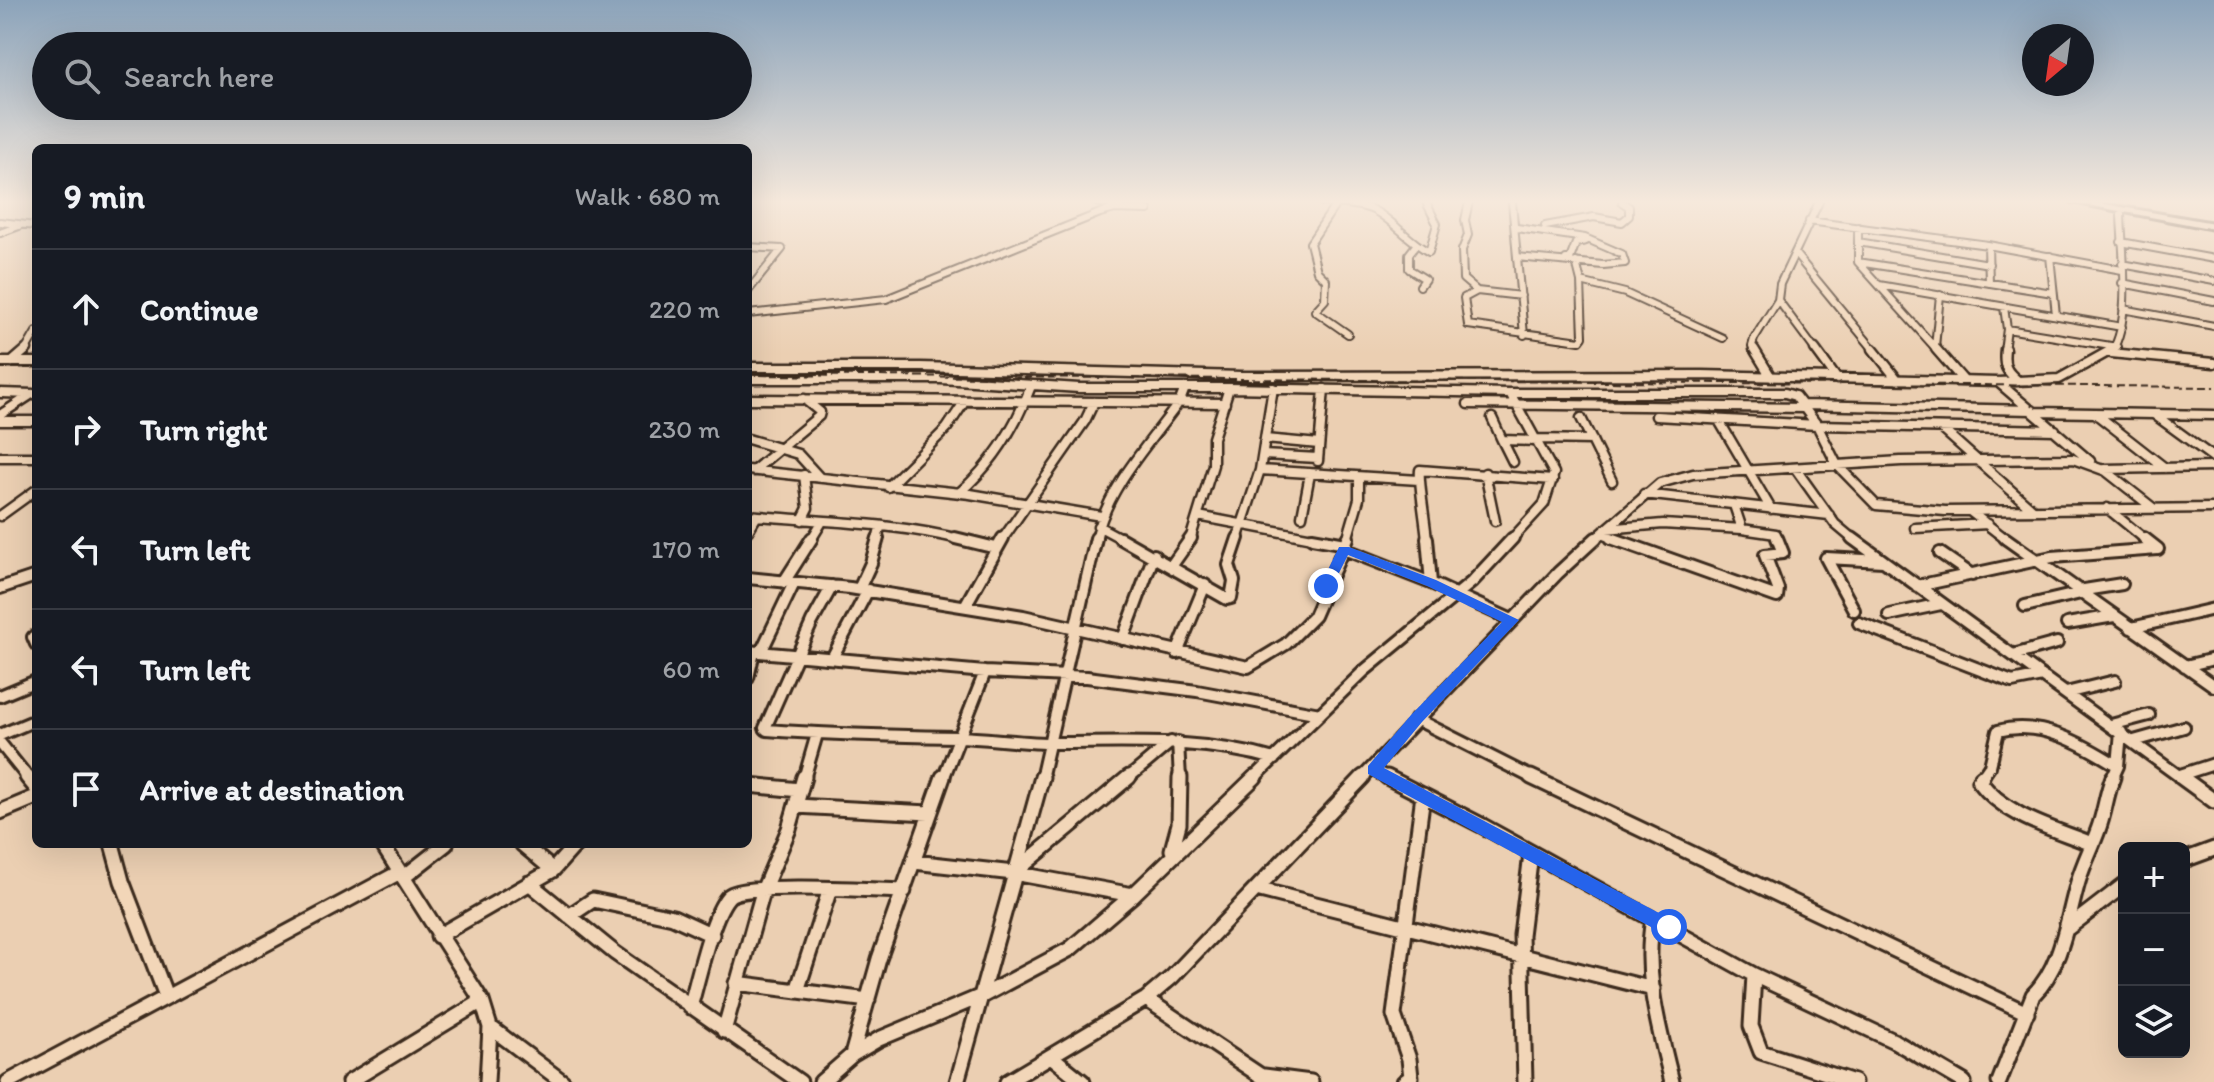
<!DOCTYPE html>
<html lang="en">
<head>
<meta charset="utf-8">
<style>
  body { margin:0; font-family:Itim,sans-serif; background:#242831; color:#f1f3f6 }
  .controls { position:absolute; right:24px; bottom:24px; display:grid; overflow:hidden; border-radius:12px; box-shadow:0 8px 32px #0002 }
  .controls button { width:72px; height:72px; display:grid; place-items:center; padding:0; border:0; border-bottom:2px solid #363941; background:#171b24; color:#f1f3f6; font:40px sans-serif }
  .compass { position:absolute; left:2022px; top:24px; width:72px; height:72px; border-radius:50%; background:#171b24; box-shadow:0 8px 32px #0002; rotate:209deg }
  .stop { position:absolute; width:24px; height:24px; margin:-18px; border:6px solid #2563eb; border-radius:50%; background:#fff }
  .stop.end { background:#2563eb; border-color:#fff; box-shadow:0 2px 8px #0008 }
  .list { margin:0; padding:0; list-style:none }
  h2 { display:flex; justify-content:space-between; align-items:center; height:104px; margin:0; padding:0 32px; font-size:34px }
  h2 small { font-size:26px; font-weight:400; color:#9ea1a6 }
  .list li { display:grid; grid-template-columns:52px 1fr auto; gap:24px; align-items:center; box-sizing:border-box; height:120px; padding:0 32px; border-top:2px solid #363941 }
  .list b { display:block; font-size:30px; white-space:nowrap }
  .list em { font-size:26px; font-style:normal; color:#9ea1a6 }
  .icon { flex:none; width:44px; height:44px; fill:none; stroke:currentColor; stroke-width:2; stroke-linecap:round; stroke-linejoin:round }
  .map { position:relative; flex:none; width:2214px; height:1082px; overflow:hidden }
  .search { position:absolute; background:#171b24; box-shadow:0 8px 32px #0002; left:32px; top:32px; width:720px; height:88px; display:flex; align-items:center; gap:20px; box-sizing:border-box; padding:0 28px; border-radius:44px; color:#9ea1a6; font-size:30px }
  .panel { position:absolute; background:#171b24; box-shadow:0 8px 32px #0002; left:32px; top:144px; width:720px; height:704px; border-radius:12px }
  .map>svg:first-child { display:block }
  .lines { fill:none; stroke-linecap:round; stroke-linejoin:round }
  .minor-far3-casing { stroke:#3b2a1e; stroke-width:10 }
  .minor-far2-casing { stroke:#3b2a1e; stroke-width:13 }
  .minor-far1-casing { stroke:#3b2a1e; stroke-width:16 }
  .minor-casing { stroke:#3b2a1e; stroke-width:19 }
  .highway-casing { stroke:#3b2a1e; stroke-width:6 }
  .minor-far3 { stroke:#f2d6b8; stroke-width:6 }
  .minor-far2 { stroke:#f2d6b8; stroke-width:8 }
  .minor-far1 { stroke:#f2d6b8; stroke-width:10 }
  .minor { stroke:#f2d6b8; stroke-width:13 }
  .highway { fill:#f2d6b8; fill-rule:evenodd }
  .rail { stroke:#3b2a1e; stroke-width:2; stroke-dasharray:8 4; stroke-linecap:butt }
  .route { fill:#2563eb }
</style>
</head>
<body>
<div class="map">
<svg width="2214" height="1082" viewBox="0 0 2214 1082">
  <rect width="100%" height="100%" fill="#ebcfb2"/>
  <filter id="ink" filterUnits="userSpaceOnUse"><feTurbulence type="fractalNoise" baseFrequency=".0125" numOctaves="2"/><feDisplacementMap in="SourceGraphic" scale="16" xChannelSelector="R" yChannelSelector="G"/><feConvolveMatrix kernelMatrix="1 2 1 2 8 2 1 2 1" color-interpolation-filters="sRGB"/></filter>
  <g filter="url(#ink)">
    <g class="lines">
      <!-- minor-far3 casing -->
      <g class="minor-far3-casing">
        <path id="minor-far3" d="M1096 202 1121 206
          M1322 202C1338 204 1358 203 1373 210 1391 218 1408 241 1429 252L1437 224 1426 202
          M1469 202 1465 220 1468 235 1462 250 1463 279 1477 291
          M1512 202 1524 335
          M1336 204 1310 243 1317 271 1326 280 1325 300 1315 311 1348 334
          M1809 221 1988 245 2122 270
          M0 222 36 226
          M1545 226 1594 217 1622 222 1629 216V207L1622 202
          M1858 227V262L1938 351
          M1517 228 1585 238 1622 254 1625 263 1603 265 1517 257
          M0 233 19 226
          M1858 242 1989 264
          M2121 242 2214 259
          M1416 245 1409 254V269L1425 279 1420 286
          M1988 245 1989 283
          M748 247 782 249
          M1796 255 1875 351
          M2050 256 2056 315
          M1566 259H1570L1576 243 1586 241
          M1858 262 2053 293
          M2122 264 2214 281
          M1581 282 1625 293 1723 338
          M2122 283 2214 301
          M1879 285 2122 327
          M748 291 782 249
          M1521 296 1477 291 1464 298 1468 325 1580 341 1583 337 1581 282 1576 262
          M1778 300 1816 351
          M2004 307 2007 329 2004 351
          M2123 309 2214 326
          M748 314 886 299 1100 213 1115 209 1148 210
          M2007 329 2117 347
          M1935 347 1940 295
          M25 351 36 332
          M1755 351 1752 346 1754 339 1778 300 1780 284 1819 202
          M2112 351C2132 320 2122 252 2121 214"/>
      </g>
      <!-- minor-far2 casing -->
      <g class="minor-far2-casing">
        <path id="minor-far2" d="M1754 349 1771 377
          M1815 349 1837 379
          M1873 349 1897 379
          M1936 349 1963 380
          M2005 349C2003 366 2006 371 2018 381
          M2111 353 2214 363
          M0 362H36
          M12 362 27 349
          M748 367H921L1241 376 1702 375 1998 382 2059 379 2113 349
          M748 379H941L1079 388H1229
          M1998 382 2090 461
          M0 393 33 394
          M1510 393 1554 473 1544 504 1511 540
          M748 399 1225 403
          M1468 404 1804 408
          M2032 410 1802 405 1817 425 1837 465 1876 505 1945 511 2214 508
          M2035 412 2214 415
          M2096 414 2165 468
          M0 415 32 394
          M2155 415 2214 458
          M1656 416 1817 425 2055 430
          M1492 418 1502 440 1538 441
          M1581 418 1612 481
          M1718 419 1771 509
          M0 421H36
          M1941 428 2032 509
          M748 439 798 454 819 477
          M1265 439 1319 444
          M1537 439 1592 440
          M1502 440 1513 462
          M1263 455 1318 458
          M0 457H36
          M1318 461 1324 389
          M1795 468 1835 524 1854 540
          M2104 469 2214 467
          M748 470 970 494 1101 516
          M1260 470 1419 480
          M753 471 819 416 820 412 804 399
          M1485 473 1495 521
          M888 487 947 428 965 401
          M959 493C993 464 1015 428 1031 386
          M1644 494 1829 515
          M2107 508 2146 540
          M1971 512 2007 540
          M748 515C819 522 894 522 963 540
          M0 516 36 490
          M1198 516 1323 540
          M1302 516 1310 474
          M802 520 808 508 804 475
          M1098 526 1124 540
          M1915 528 1988 524
          M1606 529 1663 524 1742 529 1734 505
          M1742 529 1776 534 1778 540
          M748 531 757 516
          M1601 534 1617 540
          M811 540 822 522
          M877 540 880 528
          M1002 540 1085 421 1094 402
          M1096 540C1107 487 1149 444 1180 401L1185 388
          M1190 540 1213 465V438L1229 388 1510 393H1785L1795 396 1802 405
          M1237 540 1260 470 1273 388
          M1347 540 1359 499V477
          M1427 540C1426 525 1418 479 1420 470L1553 480
          M1594 540 1660 483 1693 474 1901 461 2073 459 2106 471 2153 508"/>
      </g>
      <!-- minor-far1 casing -->
      <g class="minor-far1-casing">
        <path id="minor-far1" d="M955 538 996 548
          M1120 538 1227 599 1231 598 1234 581 1229 565 1238 538
          M1312 538 1346 544
          M1427 538 1431 583
          M1611 538 1777 597 1778 589 1765 555 1783 553 1777 538
          M1852 538 2183 779
          M2005 538 2214 686
          M1344 549 1431 583 1512 620
          M1940 553 1972 575
          M1172 565 1191 538
          M748 578 850 588 1023 616 1248 667 1286 644 1314 616 1348 538
          M784 582 812 538
          M832 586 812 622 765 728 767 730C831 735 893 736 957 737 990 738 1022 743 1055 743 1129 743 1202 738 1274 759
          M1917 586 2052 557 2158 549 2144 538
          M0 588 36 576
          M859 589 871 563 878 538
          M2078 591 2122 584
          M965 606 1003 538
          M2025 606 2081 593
          M1854 610 1826 558 1883 561
          M1889 615 1941 604
          M1859 623 2012 682 2042 676
          M2067 624 2114 616
          M2131 628 2214 609
          M33 637 36 644
          M1123 639 1154 555
          M748 651 985 672 1087 677 1197 691 1320 714
          M761 652 794 583
          M1177 653 1205 585
          M2013 655 2057 643
          M832 658 868 590
          M2185 666 2214 659
          M748 678 754 652
          M2066 693 2115 681
          M0 696 36 681
          M1416 719 1535 779
          M2111 725 2149 715
          M0 735 36 720
          M2134 741 2184 727
          M1178 742 1180 779
          M0 743 29 779
          M1373 770 1390 779
          M2180 775 2214 764
          M804 779 817 734
          M943 779 985 672
          M1041 779 1096 538
          M1127 779 1171 742
          M1253 779 1364 671 1472 582 1513 538
          M1361 779 1558 573 1596 538
          M1981 779 1990 766 1998 731C2040 719 2083 744 2118 766
          M2112 779 2118 766 2121 732"/>
      </g>
      <!-- minor casing -->
      <g class="minor-casing">
        <path id="minor" d="M27 777 36 788
          M1387 777 1481 825 1754 975 1894 1041 1964 1082
          M1531 777 2027 1013
          M1982 777 1979 781C2006 817 2052 828 2092 844
          M2181 777 2214 801
          M748 785 800 790
          M796 806 929 813
          M0 812 36 797
          M112 844 122 881 166 996
          M382 844 482 1001 490 1027 487 1082
          M522 844 553 870
          M1172 850 1179 824 1180 777
          M2184 860 2214 849
          M914 862 1014 873 1133 895
          M1014 873 1129 777
          M404 877 446 844
          M529 883 615 953 800 1082
          M1256 889 1653 989
          M569 916 593 900 673 917 712 935
          M1653 919C1643 975 1659 1028 1672 1082
          M2068 928 2124 885
          M438 936 553 870 576 844
          M1754 975 1751 1026 1761 1052 1854 1082
          M736 983 868 1000
          M797 991 830 889
          M1146 999 1270 1082
          M690 1007C698 980 711 917 728 897 740 882 877 890 904 891
          M490 1027 563 1082
          M724 1031 764 888 789 829 804 777
          M852 1055 879 959 943 777
          M1052 1057 1083 1082
          M1264 1076 1311 1082
          M8 1082 400 872
          M349 1082 482 1001
          M821 1082 852 1055 879 1039 984 995 1070 949 1133 895 1255 777
          M957 1082 1042 777
          M1007 1082 1146 999 1172 977 1363 777
          M1404 1082 1411 1077 1409 1059 1394 1015 1423 795
          M1525 1082 1521 935 1531 854
          M1999 1082 2033 995C2062 966 2067 920 2078 882 2083 864 2092 847 2098 830 2105 812 2106 795 2113 777"/>
      </g>
      <!-- highway casing -->
      <g class="highway-casing">
        <path id="highway" d="M2072 202H2093L2214 223V229Z"/>
      </g>
      <!-- minor-far3 -->
      <use href="#minor-far3" class="minor-far3"/>
      <!-- minor-far2 -->
      <use href="#minor-far2" class="minor-far2"/>
      <!-- minor-far1 -->
      <use href="#minor-far1" class="minor-far1"/>
      <!-- minor -->
      <use href="#minor" class="minor"/>
      <!-- highway -->
      <use href="#highway" class="highway"/>
      <!-- rail -->
      <path class="rail" d="M0 368H36
        M748 375 2214 387"/>
    </g>
  </g>
  <!-- sky -->
  <linearGradient id="sky" x2="0" y2="1"><stop stop-color="#8ba3ba"/><stop offset="0.57" stop-color="#f6e9dc"/><stop offset="1" stop-color="#f6e9dc" stop-opacity="0"/></linearGradient>
  <rect width="2214" height="354" fill="url(#sky)"/>
  <!-- route -->
  <path class="route" d="M1339 547H1349L1436 580 1519 620 1422 722 1384 768 1676 922 1678 927 1676 933H1662L1368 774V766L1411 715 1502 622 1427 586 1348 555 1331 589H1322L1320 586Z"/>
</svg>
<div class="controls">
<button>+</button>
<button>−</button>
<button><svg class="icon" aria-label="layers" viewBox="0 0 24 24"><path d="M12 4l9 5-9 5-9-5zM3 14l9 5 9-5"/></svg></button>
</div>
<svg class="compass" viewBox="-18 -18 36 36"><path d="M0-13l5 13h-10z" fill="#e53935"/><path d="M0 13l5-13h-10z" fill="#9ea1a6"/></svg>
<div class="stop" style="left:1669px;top:927px"></div>
<div class="stop end" style="left:1326px;top:586px"></div>
<div class="search"><svg class="icon" aria-label="search" viewBox="0 0 24 24"><circle cx="10" cy="10" r="6"/><path d="M15 15l6 6"/></svg>Search here</div>
<section class="panel">
<h2>9 min<small>Walk · 680 m</small></h2>
<ul class="list">
<li><svg class="icon" aria-label="ahead" viewBox="0 0 24 24"><path d="M12 20V5M6 11l6-6 6 6"/></svg><div><b>Continue</b></div><em>220 m</em></li>
<li><svg class="icon" aria-label="right" viewBox="0 0 24 24"><path d="M7 20v-9h11M14 6l5 5-5 5"/></svg><div><b>Turn right</b></div><em>230 m</em></li>
<li><svg class="icon" aria-label="left" viewBox="0 0 24 24"><path d="M17 20v-9H6M10 6l-5 5 5 5"/></svg><div><b>Turn left</b></div><em>170 m</em></li>
<li><svg class="icon" aria-label="left" viewBox="0 0 24 24"><path d="M17 20v-9H6M10 6l-5 5 5 5"/></svg><div><b>Turn left</b></div><em>60 m</em></li>
<li><svg class="icon" aria-label="arrive" viewBox="0 0 24 24"><path d="M6 21V4h12l-3 4 3 4H6"/></svg><div><b>Arrive at destination</b></div></li>
</ul>
</section>
</div>
</body>
</html>
